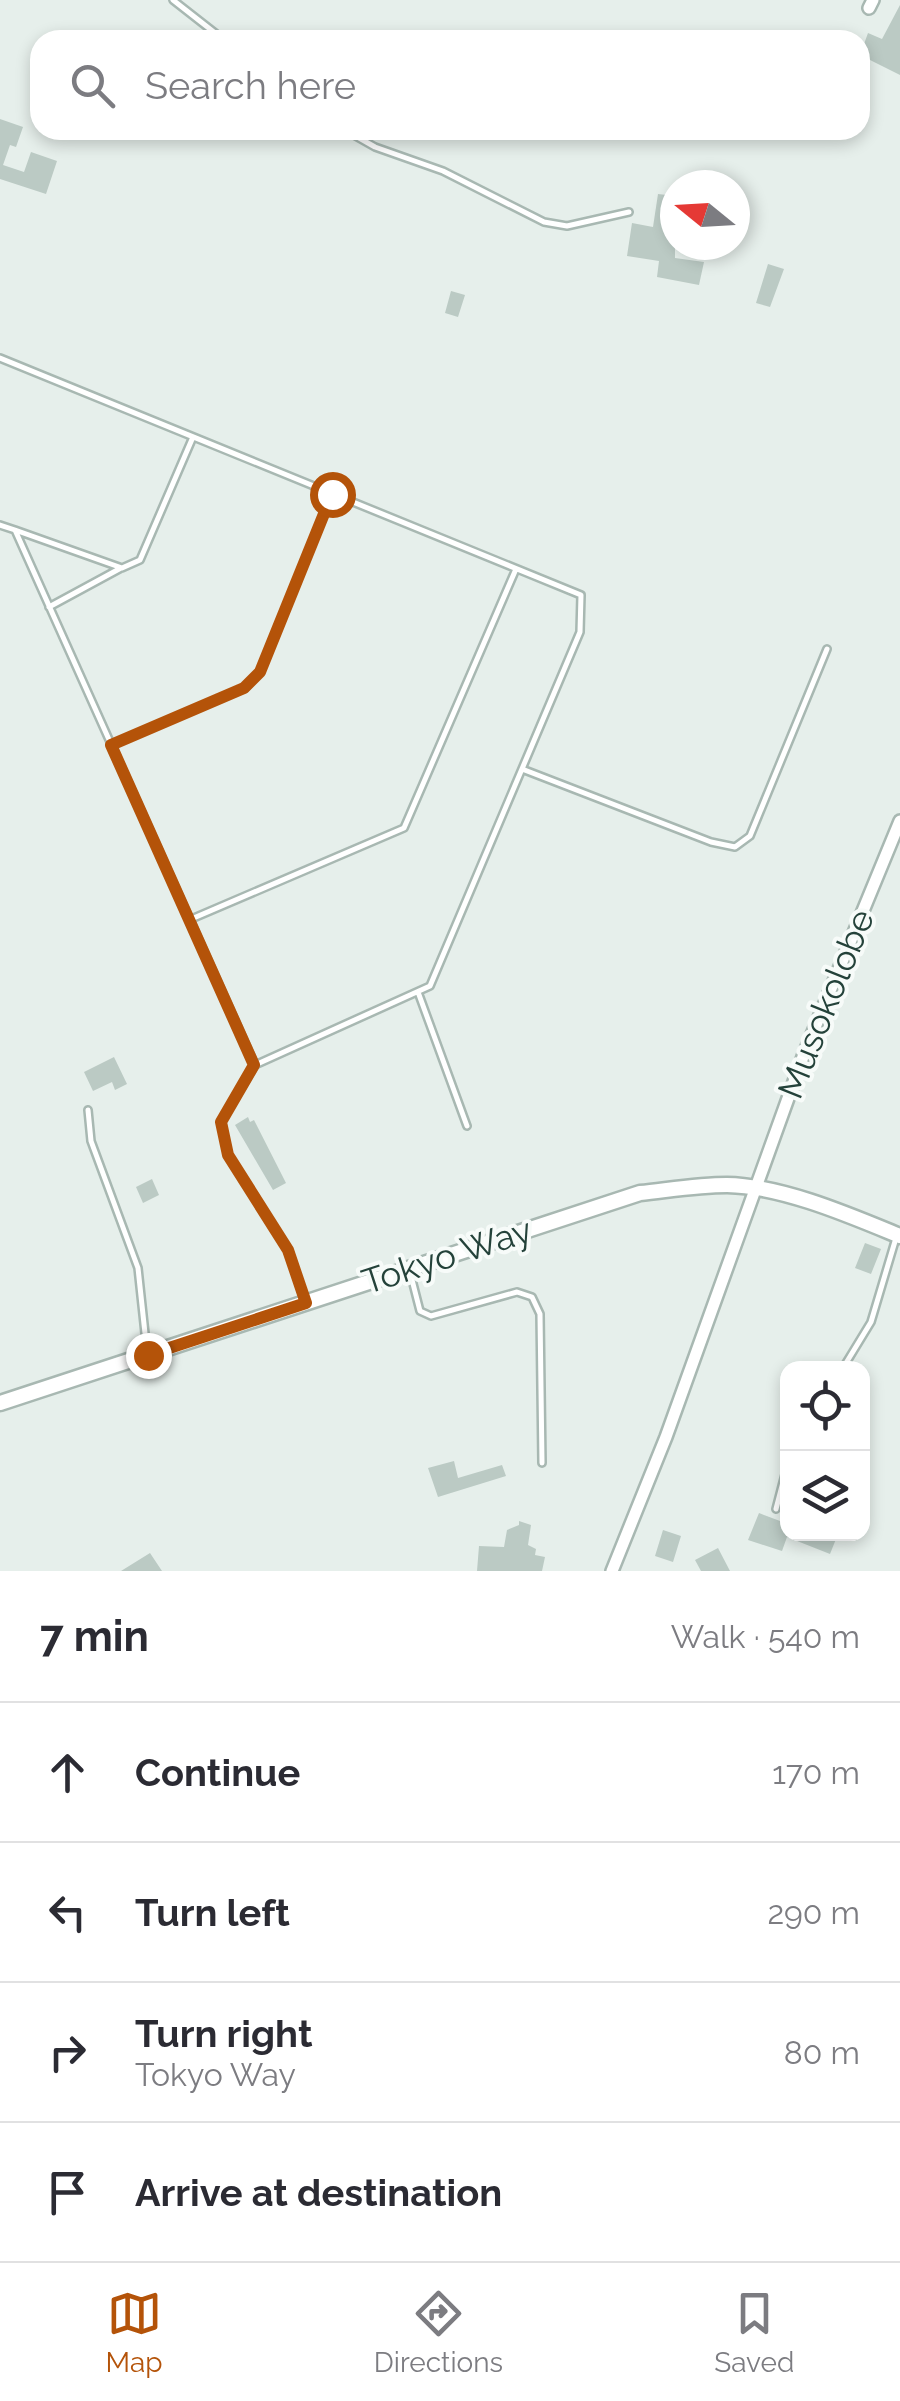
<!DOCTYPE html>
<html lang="en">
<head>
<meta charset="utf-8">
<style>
  body { margin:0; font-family:Raleway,sans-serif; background:#f7f7f7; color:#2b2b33 }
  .controls { position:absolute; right:30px; bottom:30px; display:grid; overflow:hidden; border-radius:20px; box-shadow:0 5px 15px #0003 }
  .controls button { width:90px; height:90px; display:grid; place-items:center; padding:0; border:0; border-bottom:2px solid #e1e1e2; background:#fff; color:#2b2b33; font:50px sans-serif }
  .compass { position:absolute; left:660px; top:170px; width:90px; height:90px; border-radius:50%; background:#fff; box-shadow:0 5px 15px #0003; rotate:288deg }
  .stop { position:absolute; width:30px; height:30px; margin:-22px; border:8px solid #b45309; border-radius:50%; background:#fff }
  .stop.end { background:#b45309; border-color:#fff; box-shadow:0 2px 10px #0008 }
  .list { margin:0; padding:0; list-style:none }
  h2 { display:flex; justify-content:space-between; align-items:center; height:130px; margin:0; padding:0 40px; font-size:42px }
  h2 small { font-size:32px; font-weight:400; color:#7c7c81 }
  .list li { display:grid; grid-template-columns:65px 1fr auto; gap:30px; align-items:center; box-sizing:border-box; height:140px; padding:0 40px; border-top:2px solid #e1e1e2 }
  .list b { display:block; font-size:38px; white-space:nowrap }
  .list p { margin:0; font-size:32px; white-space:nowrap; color:#7c7c81 }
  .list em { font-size:32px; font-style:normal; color:#7c7c81 }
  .icon { flex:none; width:55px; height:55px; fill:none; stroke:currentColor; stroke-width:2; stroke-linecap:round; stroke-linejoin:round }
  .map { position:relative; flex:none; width:900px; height:1571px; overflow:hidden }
  .search { position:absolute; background:#fff; box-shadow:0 5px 15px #0003; left:30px; right:30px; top:30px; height:110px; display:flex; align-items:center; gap:25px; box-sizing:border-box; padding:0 35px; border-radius:30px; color:#7c7c81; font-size:38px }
  .sheet { height:690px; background:#fff }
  nav { display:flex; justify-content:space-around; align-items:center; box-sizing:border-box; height:140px; border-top:2px solid #e1e1e2; background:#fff; font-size:28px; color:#7c7c81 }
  nav a { display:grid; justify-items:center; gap:5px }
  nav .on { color:#b45309 }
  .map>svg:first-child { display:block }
  .building { fill:#bbcac4 }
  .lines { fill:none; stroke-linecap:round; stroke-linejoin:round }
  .service-casing { stroke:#a8b8b2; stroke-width:10 }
  .minor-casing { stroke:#a8b8b2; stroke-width:16 }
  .tertiary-casing { stroke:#a8b8b2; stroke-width:19 }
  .service { stroke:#fff; stroke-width:5 }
  .minor { stroke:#fff; stroke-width:11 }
  .tertiary { stroke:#fff; stroke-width:14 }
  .route { stroke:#b45309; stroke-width:12 }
  .labels { text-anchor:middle; stroke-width:8; stroke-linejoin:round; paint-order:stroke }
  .street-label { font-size:35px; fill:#24423a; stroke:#f7fbf9 }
</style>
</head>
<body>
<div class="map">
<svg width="900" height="1571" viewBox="0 0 900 1571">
  <rect width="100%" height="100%" fill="#e6efeb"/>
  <!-- building -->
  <path class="building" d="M900 5V75L860 55 868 33 882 39Z
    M0 119 23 127 16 147 10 145 3 165 24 172 31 152 57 161 46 194 0 179Z
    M658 194 675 196V258L704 262 699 285 657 277 659 261 627 256 632 223 653 227Z
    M768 264 784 269 770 307 756 303Z
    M451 291 465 295 458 317 445 313Z
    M114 1057 127 1084 115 1090 112 1082 93 1091 84 1072Z
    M248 1117 250 1122 254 1120 286 1183 273 1190 235 1125Z
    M152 1179 159 1195 143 1203 136 1187Z
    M865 1243 881 1249 871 1274 855 1268Z
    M454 1461 458 1478 502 1465 506 1476 438 1497 428 1468Z
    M759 1513 788 1524V1534H838L830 1554 787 1537 782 1551 748 1540Z
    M519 1521 531 1525 528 1545 536 1549 535 1555 545 1557 542 1571H477L479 1546 504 1547 507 1530 519 1525Z
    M663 1530 681 1536 673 1562 655 1556Z
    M718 1548 730 1571H701L695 1560Z
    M150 1553 162 1571H121Z"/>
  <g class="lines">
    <!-- service casing -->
    <g class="service-casing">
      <path id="service" d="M173 0 224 40
        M345 130 375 147 443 171 544 222 567 226 629 212
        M0 358 581 595 580 632 430 986 255 1065 15 530 0 525
        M15 530 122 568 140 560 193 437
        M49 607 121 568
        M111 745 245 688 260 672 332 494
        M522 769 711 842 735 847 750 836 827 649
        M189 920 404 828 516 569
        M418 992 467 1126
        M255 1065 221 1122 228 1155 288 1250 305 1302
        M88 1110 91 1141 138 1268 147 1352
        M410 1272 420 1311 431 1316 517 1292 532 1297 540 1314 542 1463
        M843 1368 871 1322 896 1238
        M776 1509 788 1463"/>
    </g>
    <!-- minor casing -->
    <g class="minor-casing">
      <path id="minor" d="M869 8 873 0
        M612 1571 666 1437 804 1054 900 821"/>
    </g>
    <!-- tertiary casing -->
    <g class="tertiary-casing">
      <path id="tertiary" d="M0 1403 640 1193C669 1190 698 1185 727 1185 782 1186 849 1215 900 1236"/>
    </g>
    <!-- service -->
    <use href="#service" class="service"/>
    <!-- minor -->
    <use href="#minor" class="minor"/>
    <!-- tertiary -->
    <use href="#tertiary" class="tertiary"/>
  </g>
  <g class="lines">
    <!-- route -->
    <path class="route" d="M148 1355 306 1303 288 1250 228 1155 221 1122 254 1065 111 745 244 688 260 672 332 494"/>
  </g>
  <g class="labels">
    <!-- street labels -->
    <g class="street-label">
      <text transform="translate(826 1004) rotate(-68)" y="12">Musokolobe</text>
      <text transform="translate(447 1256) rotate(-18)" y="12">Tokyo Way</text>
    </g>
  </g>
</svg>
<div class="controls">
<button><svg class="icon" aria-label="locate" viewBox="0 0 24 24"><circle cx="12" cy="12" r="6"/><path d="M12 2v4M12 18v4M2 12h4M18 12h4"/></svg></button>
<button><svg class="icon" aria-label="layers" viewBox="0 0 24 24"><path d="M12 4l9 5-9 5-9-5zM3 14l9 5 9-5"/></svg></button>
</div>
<svg class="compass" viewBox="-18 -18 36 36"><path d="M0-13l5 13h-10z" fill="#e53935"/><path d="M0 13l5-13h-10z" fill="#7c7c81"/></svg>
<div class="stop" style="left:332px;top:494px"></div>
<div class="stop end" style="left:148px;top:1355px"></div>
<div class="search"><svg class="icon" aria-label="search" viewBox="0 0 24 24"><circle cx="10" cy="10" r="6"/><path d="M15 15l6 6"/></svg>Search here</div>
</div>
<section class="sheet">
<h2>7 min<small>Walk · 540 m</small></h2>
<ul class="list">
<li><svg class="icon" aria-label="ahead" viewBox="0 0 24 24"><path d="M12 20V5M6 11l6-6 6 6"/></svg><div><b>Continue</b></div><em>170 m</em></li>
<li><svg class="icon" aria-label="left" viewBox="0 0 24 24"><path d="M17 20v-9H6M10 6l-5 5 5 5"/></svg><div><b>Turn left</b></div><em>290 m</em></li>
<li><svg class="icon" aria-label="right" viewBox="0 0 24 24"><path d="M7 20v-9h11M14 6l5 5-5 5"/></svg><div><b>Turn right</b><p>Tokyo Way</p></div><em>80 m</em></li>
<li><svg class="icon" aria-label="arrive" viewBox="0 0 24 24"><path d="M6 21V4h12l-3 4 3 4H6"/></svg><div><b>Arrive at destination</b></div></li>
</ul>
</section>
<nav>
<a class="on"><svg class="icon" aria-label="map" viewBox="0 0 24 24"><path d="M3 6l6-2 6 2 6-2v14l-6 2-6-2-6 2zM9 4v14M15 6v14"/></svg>Map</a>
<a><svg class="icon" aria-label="directions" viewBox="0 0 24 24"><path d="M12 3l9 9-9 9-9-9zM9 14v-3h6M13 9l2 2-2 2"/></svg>Directions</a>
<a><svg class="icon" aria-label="saved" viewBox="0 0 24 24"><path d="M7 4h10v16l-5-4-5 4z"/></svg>Saved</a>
</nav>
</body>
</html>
